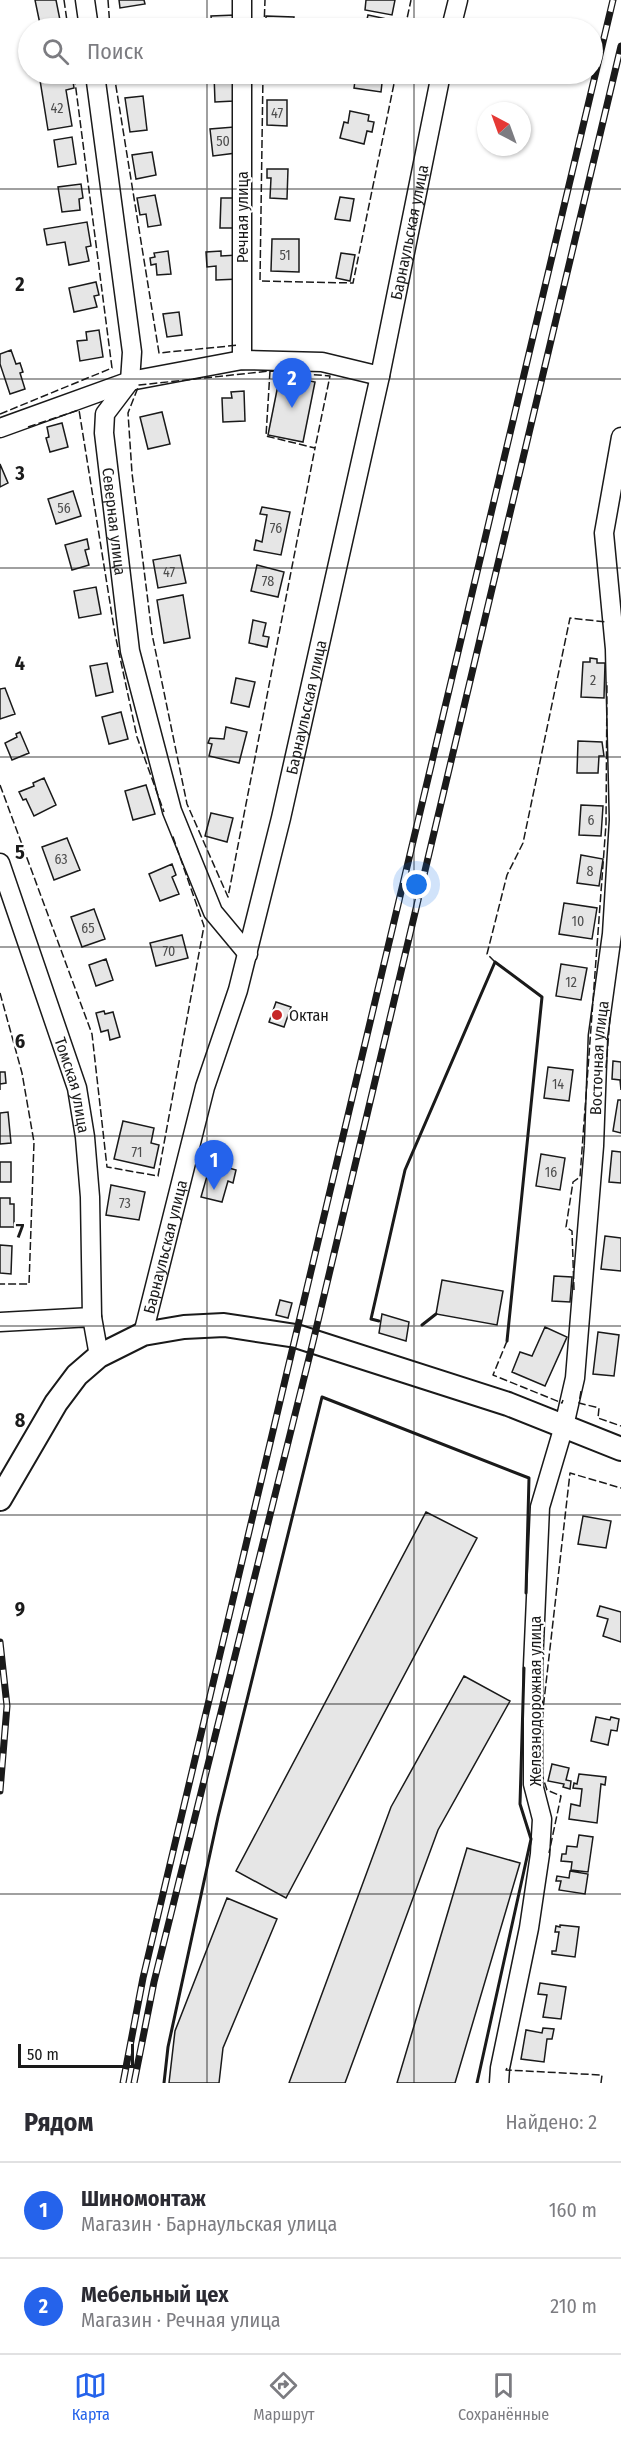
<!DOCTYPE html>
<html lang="ru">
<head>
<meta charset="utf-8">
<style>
  body { margin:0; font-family:"Fira Sans Condensed",sans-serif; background:#f2f2f3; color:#2b2b33 }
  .compass { position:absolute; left:477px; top:102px; width:54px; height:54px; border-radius:50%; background:#fff; box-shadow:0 2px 4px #0004; rotate:319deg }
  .scale { position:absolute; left:18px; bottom:15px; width:116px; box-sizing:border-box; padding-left:6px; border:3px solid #1a1a1a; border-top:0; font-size:16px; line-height:21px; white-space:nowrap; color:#1a1a1a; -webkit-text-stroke:4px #fff; paint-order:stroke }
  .you { position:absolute; left:417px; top:885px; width:21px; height:21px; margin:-15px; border:4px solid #fff; border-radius:50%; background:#1a73e8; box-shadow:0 0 0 9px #1a73e833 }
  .badge { display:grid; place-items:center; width:39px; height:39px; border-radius:50%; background:#2563eb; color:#fff; font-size:20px; font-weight:700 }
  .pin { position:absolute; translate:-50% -50px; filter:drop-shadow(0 2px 3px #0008) }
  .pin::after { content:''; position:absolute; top:32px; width:21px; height:18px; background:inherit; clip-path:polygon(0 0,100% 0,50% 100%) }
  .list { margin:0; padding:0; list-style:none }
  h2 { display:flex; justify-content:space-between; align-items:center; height:78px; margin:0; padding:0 24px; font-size:26px }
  h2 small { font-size:20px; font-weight:400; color:#7c7c81 }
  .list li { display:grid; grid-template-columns:39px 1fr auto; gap:18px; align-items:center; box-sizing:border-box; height:96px; padding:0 24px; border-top:2px solid #e1e1e2 }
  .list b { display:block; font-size:22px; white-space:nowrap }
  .list p { margin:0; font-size:20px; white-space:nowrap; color:#7c7c81 }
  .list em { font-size:20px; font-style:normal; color:#7c7c81 }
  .icon { flex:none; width:33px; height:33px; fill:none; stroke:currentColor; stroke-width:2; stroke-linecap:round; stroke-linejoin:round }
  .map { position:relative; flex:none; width:621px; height:2083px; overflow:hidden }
  .search { position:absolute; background:#fff; box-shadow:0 2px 4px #0004; left:18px; right:18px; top:18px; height:66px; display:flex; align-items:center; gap:15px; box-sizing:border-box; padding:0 21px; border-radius:33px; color:#7c7c81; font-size:22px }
  .sheet { height:270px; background:#fff }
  nav { display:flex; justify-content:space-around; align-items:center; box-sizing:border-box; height:84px; border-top:2px solid #e1e1e2; background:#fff; font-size:16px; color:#7c7c81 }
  nav a { display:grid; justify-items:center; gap:3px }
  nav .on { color:#2563eb }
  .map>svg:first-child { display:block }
  .building { fill:#e6e6e6; stroke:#1a1a1a; stroke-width:1.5 }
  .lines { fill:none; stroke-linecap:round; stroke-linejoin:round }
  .minor-casing { stroke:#1a1a1a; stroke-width:21 }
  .major-casing { stroke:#1a1a1a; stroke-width:26 }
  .minor { stroke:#fff; stroke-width:18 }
  .major { stroke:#fff; stroke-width:22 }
  .rail-casing { stroke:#1a1a1a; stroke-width:7 }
  .rail { stroke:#fff; stroke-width:4.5; stroke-dasharray:14; stroke-linecap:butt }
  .fence { stroke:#1a1a1a; stroke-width:1.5; stroke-dasharray:8 3; stroke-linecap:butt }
  .wall { stroke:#1a1a1a; stroke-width:3 }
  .grid { fill:none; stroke:#1a1a1a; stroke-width:1.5; stroke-opacity:0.55 }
  .poi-dot { fill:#c62828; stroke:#fff; stroke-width:2 }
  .labels { text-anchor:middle; stroke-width:4.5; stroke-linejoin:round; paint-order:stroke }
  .number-label { font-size:14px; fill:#4d4d4d }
  .street-label { font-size:16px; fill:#1a1a1a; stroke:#fff }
  .poi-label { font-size:16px; fill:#1a1a1a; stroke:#fff; text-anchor:start }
  .grid-label { font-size:20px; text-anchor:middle; font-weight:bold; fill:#1a1a1a; stroke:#fff; stroke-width:4.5; stroke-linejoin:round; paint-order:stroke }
</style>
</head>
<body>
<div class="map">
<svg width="621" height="2083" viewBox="0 0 621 2083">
  <rect width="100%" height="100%" fill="#fff"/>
  <!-- building -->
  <path class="building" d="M35 0H56L60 20 40 24Z
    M119 0H144L145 4 120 8Z
    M366 0H395L392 15 365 10Z
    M235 15V28H212L211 16Z
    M368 15 387 19 385 28H365Z
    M266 16 294 17 293 28H266Z
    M214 74H233L234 101 215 102Z
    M356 74H383L381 92 354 88Z
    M72 75 74 88 66 90 72 126 48 130 40 80Z
    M143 96 147 130 130 132 125 98Z
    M267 100H287V126L267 125Z
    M350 111 369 115 368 121 374 122 372 132 367 131 364 144 340 138 344 122 348 123Z
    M234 127 236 153 213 156 210 129Z
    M72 137 76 164 58 167 54 140Z
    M152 152 156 175 136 179 132 155Z
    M267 169H288L287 199 270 198 271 178H267Z
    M81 184 83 198 79 199 80 210 62 212 58 187Z
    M155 195 161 225 148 227 146 214 140 215 137 198Z
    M340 197 354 199 350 221 335 219Z
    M221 198H238L237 228H220Z
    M87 222 91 246 86 247 89 261 69 265 65 242 47 245 44 229Z
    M272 239H299V272L271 271Z
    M168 251 171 274 157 275 156 264 151 265 150 258 155 257 154 253Z
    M221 251V256L238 255 239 279 216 280V266L207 267 206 252Z
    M341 253 355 255 350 281 336 278Z
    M96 282 99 295 94 296 97 307 74 312 69 288Z
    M179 312 182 335 167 337 163 314Z
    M99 330 103 357 80 361 77 341 87 340 86 332Z
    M11 350 16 364 20 363 23 372 20 373 25 389 10 394 0 364V354Z
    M280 375 315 382 303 442 268 435Z
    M244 391 245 421 223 422 222 398H232L231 392Z
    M162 412 170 444 148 449 140 417Z
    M62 423 68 447 50 452 46 438 49 437 47 427Z
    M0 464 8 483 0 487Z
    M73 491 81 516 56 524 48 499Z
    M262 507 290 512 281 555 254 550 256 540 262 542 267 515 260 514Z
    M87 539 89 549 85 550 89 565 72 570 65 545Z
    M180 555 186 583 158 588 153 560Z
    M257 565 284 572 278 597 251 591Z
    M96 587 101 614 79 618 74 591Z
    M183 595 190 638 164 643 157 600Z
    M253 620 266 623 263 636 269 637 267 647 249 643Z
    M590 658 597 659V663H605L604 698 581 697 583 662H590Z
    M107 663 113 692 96 696 90 666Z
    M236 678 255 682 249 707 231 703Z
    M5 688 15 714 0 719V689Z
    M121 712 128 739 109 744 102 717Z
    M226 727 247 732 239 763 209 756 212 744 208 743 210 738 224 739Z
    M20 732 29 753 12 760 5 743 17 737 16 734Z
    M578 741 602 742 604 756H599L598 773H577Z
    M44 778 56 805 34 816 26 799 23 800 19 792 34 786 33 783Z
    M146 785 155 814 133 820 125 791Z
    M581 805 603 806 601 836 579 835Z
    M211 813 233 818 227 842 205 836Z
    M67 838 80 870 54 880 42 847Z
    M581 855 603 859 599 886 577 883Z
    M172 864 176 875 172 877 179 894 160 901 149 874Z
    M564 903 597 908 592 939 559 934Z
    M94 909 105 939 82 947 71 917Z
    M182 935 188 958 156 966 150 943Z
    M106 959 113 980 96 986 89 965Z
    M561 964 587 968 581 1000 556 996Z
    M276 1002 291 1007 284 1027 269 1022Z
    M104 1011 105 1014 113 1012 120 1037 110 1040 108 1030 101 1032 96 1013Z
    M613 1061 621 1062V1090L620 1080 612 1079Z
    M548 1067 573 1070 569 1101 544 1098Z
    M0 1072H5L6 1083 0 1084V1090Z
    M618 1100H621V1133L613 1131Z
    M8 1112 11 1143 0 1144V1113Z
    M123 1121 154 1128 151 1143 159 1145 154 1168 114 1159Z
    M612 1151 621 1152V1183L609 1182Z
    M541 1154 565 1158 560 1190 536 1186Z
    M0 1162H11V1182H0Z
    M222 1166 236 1170 233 1183 228 1181 222 1202 201 1197 209 1169 220 1171Z
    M111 1185 145 1192 139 1220 106 1215Z
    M0 1198H10V1204H14V1227H0Z
    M605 1236 621 1238V1271L601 1269Z
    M0 1245 12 1246 11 1274 0 1273Z
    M554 1276 572 1277 570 1302 552 1301Z
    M442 1280 503 1291 497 1325 436 1314Z
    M280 1300 292 1303 288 1318 276 1315Z
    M382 1314 409 1322 406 1341 379 1333Z
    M545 1327 567 1337 545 1386 512 1372 520 1352 532 1356Z
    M598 1332 619 1335 614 1376 593 1374Z
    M426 1512 477 1538 286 1898 236 1871Z
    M583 1516 611 1521 606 1548 578 1544Z
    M600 1606 621 1612V1642L603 1636 608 1619 597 1616Z
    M464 1676 510 1701 438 1830 345 2083H289L391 1807Z
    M596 1717 610 1720 611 1717 619 1719 617 1731 611 1730 608 1745 591 1741Z
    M552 1764 569 1768 566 1780 571 1781 570 1789 563 1787 564 1784 548 1781Z
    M579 1774 606 1777 605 1785 601 1784 597 1823 569 1819 571 1804 580 1806 582 1789 573 1788 574 1783 577 1784Z
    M579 1835 593 1837 588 1872 571 1870 572 1862 561 1861 562 1854H566L567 1846 577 1847Z
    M467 1848 520 1863 455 2083H397Z
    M570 1871 588 1874 585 1894 559 1890 561 1881H556L557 1876 569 1878Z
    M227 1898 277 1919 223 2048 219 2083H169L175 2031Z
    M560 1925 579 1927 575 1957 552 1954V1951H556L559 1932H555L556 1926 560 1927Z
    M540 1983 566 1987 561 2019 543 2017 547 1995 538 1994Z
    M543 2028 554 2029 552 2039H547L544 2062 521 2059 526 2030 542 2033Z"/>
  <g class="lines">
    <!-- minor casing -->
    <g class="minor-casing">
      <g id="minor">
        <path d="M85 0 89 28"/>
        <path d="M242 0V28"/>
        <path d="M451 28 458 0"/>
        <path id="s1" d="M95 74 132 352 130 381 105 414 104 433 130 651 172 811 213 912 248 954"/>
        <path d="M242 74V360"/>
        <path d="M0 428 130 381 242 360 322 362 380 376"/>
        <path id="s2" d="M0 863 77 1088 85 1137 90 1197 92 1317"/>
        <path d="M0 1322 92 1317 99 1356"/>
        <path id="s3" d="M143 1334 205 1087 238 990 281 818 380 376 441 74"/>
        <path id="s4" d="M499 2083 500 2068 529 1928 540 1854 542 1819 533 1784V1666L540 1507 564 1426 575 1378 594 1146 598 1036 612 934 619 820 615 649 604 533 621 437"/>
      </g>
    </g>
    <!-- major casing -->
    <g class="major-casing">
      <path id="major" d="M0 1499 56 1403 77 1375 99 1356 143 1334 184 1327 224 1325 296 1336 508 1404 621 1449"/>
    </g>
    <!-- minor -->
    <use href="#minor" class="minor"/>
    <!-- major -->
    <use href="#major" class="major"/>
    <!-- rail casing -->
    <g class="rail-casing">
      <path id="rail" d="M0 1642 7 1706 0 1791
        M123 2083 143 1978 613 0
        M134 2083 154 1982 313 1342 621 46"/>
    </g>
    <!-- rail -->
    <use href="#rail" class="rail"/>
    <!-- fence -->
    <path class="fence" d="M64 0 68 28
      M108 0 110 28
      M264 28 265 0
      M405 28 411 0
      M114 74 159 353 239 345
      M263 74 260 281 353 283 396 74
      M270 371 266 436 315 448 228 897 187 804 152 634 132 473 128 413 139 385Z
      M270 371 330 376 315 448
      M0 414 112 368 74 74
      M28 427 79 410 115 634 137 737 164 812
      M0 785 92 1034 107 1167 158 1176 204 926 172 834
      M495 962 487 954 507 875 523 843 570 618 606 622
      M0 993 22 1073 34 1142 29 1284H0
      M606 1068 610 1017
      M574 1290 572 1231 566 1227 573 1182 580 1177 606 824 607 682
      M507 1341 493 1375 562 1403 563 1400
      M581 1391 579 1403 599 1408 598 1418 621 1426
      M541 1727 570 1473 621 1488
      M541 1772 547 1790 561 1796 549 1853
      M507 2068 506 2070 602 2075 601 2083"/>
    <!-- wall -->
    <path class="wall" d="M379 1321 371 1319 405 1170 495 962 542 997 507 1341
      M422 1325 436 1314
      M164 2083 168 2047 218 1817 322 1397 529 1478 526 1593
      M477 2083 531 1839 520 1804 524 1668"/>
  </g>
  <!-- grid -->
  <path class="grid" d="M207 0V28M414 0V28M207 74V2083M414 74V2083M0 189H621M0 379H621M0 568H621M0 757H621M0 947H621M0 1136H621M0 1326H621M0 1515H621M0 1704H621M0 1894H621"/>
  <!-- markers -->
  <circle class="poi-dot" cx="277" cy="1015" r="6"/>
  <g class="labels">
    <!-- number labels -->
    <g class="number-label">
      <text x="57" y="113">42</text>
      <text x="277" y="118">47</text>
      <text x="223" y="146">50</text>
      <text x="285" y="260">51</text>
      <text x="64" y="513">56</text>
      <text x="276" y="533">76</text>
      <text x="169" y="577">47</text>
      <text x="268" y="586">78</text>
      <text x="593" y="685">2</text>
      <text x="591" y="825">6</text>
      <text x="61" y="864">63</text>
      <text x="590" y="876">8</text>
      <text x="578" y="926">10</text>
      <text x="88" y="933">65</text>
      <text x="169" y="956">70</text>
      <text x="571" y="987">12</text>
      <text x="558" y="1089">14</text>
      <text x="137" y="1157">71</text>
      <text x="551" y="1177">16</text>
      <text x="125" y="1208">73</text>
    </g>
    <!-- street labels -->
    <g class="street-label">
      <text transform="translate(242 217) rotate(-90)" y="6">Речная улица</text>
      <text dy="6" stroke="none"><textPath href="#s3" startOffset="1134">Барнаульская улица</textPath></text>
      <text dy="6" stroke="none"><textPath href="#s1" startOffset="459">Северная улица</textPath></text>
      <text dy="6" stroke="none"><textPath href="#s3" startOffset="648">Барнаульская улица</textPath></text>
      <text dy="6" stroke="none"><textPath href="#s4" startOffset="1036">Восточная улица</textPath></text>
      <text dy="6" stroke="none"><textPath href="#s2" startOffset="234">Томская улица</textPath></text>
      <text dy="6" stroke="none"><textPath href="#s3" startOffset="90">Барнаульская улица</textPath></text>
      <text transform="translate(535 1701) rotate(-90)" y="6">Железнодорожная улица</text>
    </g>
    <!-- poi labels -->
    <g class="poi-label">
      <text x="289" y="1021">Октан</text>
    </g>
  </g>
  <g class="grid-label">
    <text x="20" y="291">2</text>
    <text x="20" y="480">3</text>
    <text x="20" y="670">4</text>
    <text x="20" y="859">5</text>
    <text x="20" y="1048">6</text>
    <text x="20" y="1238">7</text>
    <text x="20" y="1427">8</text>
    <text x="20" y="1616">9</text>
  </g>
</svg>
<svg class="compass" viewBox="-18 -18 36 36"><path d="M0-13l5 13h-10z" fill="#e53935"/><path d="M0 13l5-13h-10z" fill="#7c7c81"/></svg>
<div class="scale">50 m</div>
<div class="you"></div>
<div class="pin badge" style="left:214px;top:1190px">1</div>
<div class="pin badge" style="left:292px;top:408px">2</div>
<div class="search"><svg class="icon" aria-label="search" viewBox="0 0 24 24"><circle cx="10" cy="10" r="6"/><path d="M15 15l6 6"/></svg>Поиск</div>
</div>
<section class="sheet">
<h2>Рядом<small>Найдено: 2</small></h2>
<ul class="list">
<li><span class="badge">1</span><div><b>Шиномонтаж</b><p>Магазин · Барнаульская улица</p></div><em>160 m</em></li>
<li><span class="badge">2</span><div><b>Мебельный цех</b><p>Магазин · Речная улица</p></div><em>210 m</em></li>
</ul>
</section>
<nav>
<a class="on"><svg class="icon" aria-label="map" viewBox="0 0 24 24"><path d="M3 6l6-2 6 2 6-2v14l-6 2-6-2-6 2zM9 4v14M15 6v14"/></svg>Карта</a>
<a><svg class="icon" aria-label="directions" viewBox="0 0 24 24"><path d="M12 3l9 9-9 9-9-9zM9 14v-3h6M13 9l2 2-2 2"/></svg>Маршрут</a>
<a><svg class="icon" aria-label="saved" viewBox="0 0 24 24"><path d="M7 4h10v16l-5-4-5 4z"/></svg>Сохранённые</a>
</nav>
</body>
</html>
